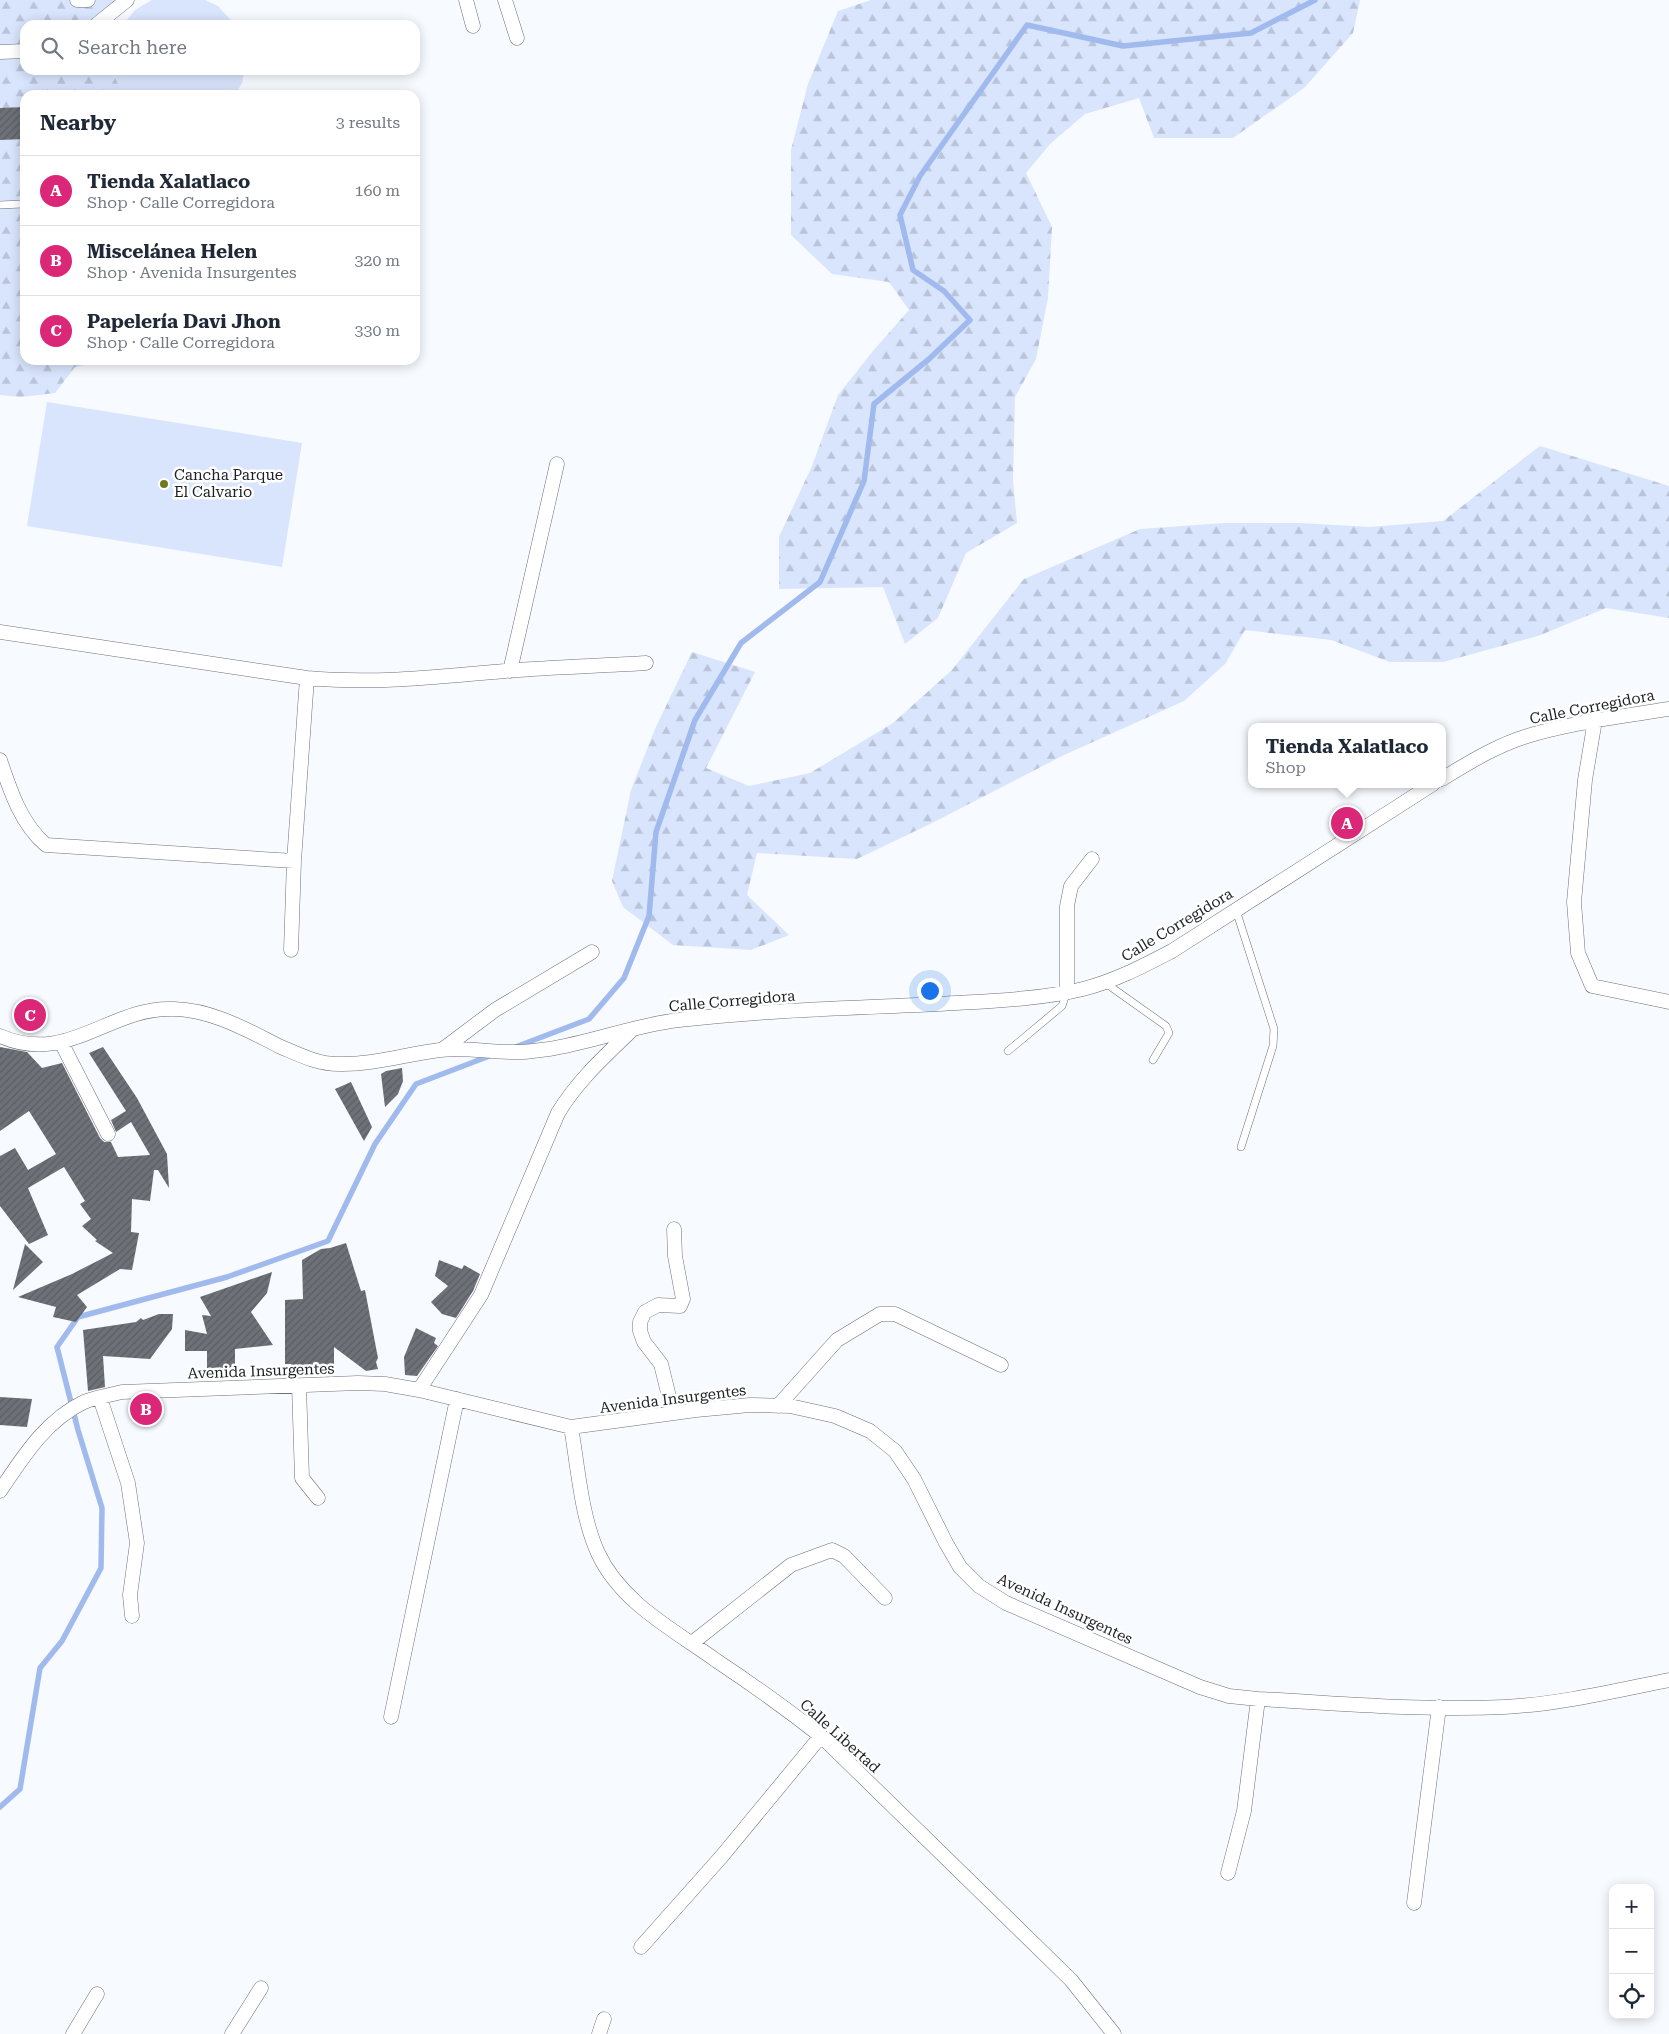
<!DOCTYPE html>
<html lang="en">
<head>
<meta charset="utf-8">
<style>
  body { margin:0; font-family:"Roboto Serif",serif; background:#f6f6f7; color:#1f2937 }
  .controls { position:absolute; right:15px; bottom:15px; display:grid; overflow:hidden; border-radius:10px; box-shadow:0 2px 12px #0003 }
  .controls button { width:45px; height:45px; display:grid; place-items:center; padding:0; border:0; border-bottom:1px solid #e0e1e3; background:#fff; color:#1f2937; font:25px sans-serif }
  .you { position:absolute; left:929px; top:990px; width:18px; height:18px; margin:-12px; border:4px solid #fff; border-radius:50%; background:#1a73e8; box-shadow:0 0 0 8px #1a73e833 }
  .badge { display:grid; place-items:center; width:32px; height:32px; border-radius:50%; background:#db2777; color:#fff; font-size:16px; font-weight:700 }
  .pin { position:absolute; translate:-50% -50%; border:2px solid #fff; box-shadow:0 1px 5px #0006 }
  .popup { position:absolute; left:1248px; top:723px; width:198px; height:65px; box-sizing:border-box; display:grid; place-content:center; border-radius:10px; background:#fff; filter:drop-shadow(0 1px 4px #0005); font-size:16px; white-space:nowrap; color:#747a83 }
  .popup b { font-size:19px; color:#1f2937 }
  .popup::after { content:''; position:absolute; left:50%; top:100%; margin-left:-10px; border:10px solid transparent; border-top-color:#fff }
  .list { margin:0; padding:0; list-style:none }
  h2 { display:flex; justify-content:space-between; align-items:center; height:65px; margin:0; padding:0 20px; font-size:21px }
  h2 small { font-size:16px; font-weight:400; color:#747a83 }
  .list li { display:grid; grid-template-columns:32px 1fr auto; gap:15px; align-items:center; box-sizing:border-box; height:70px; padding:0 20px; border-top:1px solid #e0e1e3 }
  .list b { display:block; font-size:19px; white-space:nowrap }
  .list p { margin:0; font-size:16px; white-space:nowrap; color:#747a83 }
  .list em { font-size:16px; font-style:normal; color:#747a83 }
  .icon { flex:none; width:28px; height:28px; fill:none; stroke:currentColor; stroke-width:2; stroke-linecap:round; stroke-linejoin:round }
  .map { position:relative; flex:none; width:1669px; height:2034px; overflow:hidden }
  .search { position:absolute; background:#fff; box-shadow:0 2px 12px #0003; left:20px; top:20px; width:400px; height:55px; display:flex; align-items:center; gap:12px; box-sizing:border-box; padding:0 18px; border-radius:15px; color:#747a83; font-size:19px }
  .panel { position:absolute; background:#fff; box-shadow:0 2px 12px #0003; left:20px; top:90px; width:400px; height:275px; border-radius:15px }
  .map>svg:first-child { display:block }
  .forest { fill:url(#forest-firs) }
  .pitch { fill:#d9e5fd }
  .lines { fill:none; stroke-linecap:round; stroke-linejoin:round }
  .stream { stroke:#a1baee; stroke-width:5.5 }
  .building { fill:url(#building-hatch) }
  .service-casing { stroke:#6d7177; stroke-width:8 }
  .minor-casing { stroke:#6d7177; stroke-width:15 }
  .service { stroke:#fff; stroke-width:7 }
  .minor { stroke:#fff; stroke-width:14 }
  .poi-dot { fill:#717822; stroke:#fff; stroke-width:2 }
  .labels { text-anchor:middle; stroke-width:5; stroke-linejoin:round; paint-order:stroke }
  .poi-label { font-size:15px; fill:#1e2022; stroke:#fff; text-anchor:start }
  .street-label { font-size:15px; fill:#1e2022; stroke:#fff }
</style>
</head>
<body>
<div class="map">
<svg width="1669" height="2034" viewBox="0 0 1669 2034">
  <defs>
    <pattern id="forest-firs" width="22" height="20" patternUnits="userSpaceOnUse" patternTransform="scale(1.25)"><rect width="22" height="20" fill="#d9e5fd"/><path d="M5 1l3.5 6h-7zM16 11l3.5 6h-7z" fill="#bac4d9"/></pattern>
    <pattern id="building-hatch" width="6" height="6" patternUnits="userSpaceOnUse" patternTransform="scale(1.25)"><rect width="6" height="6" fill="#6e7278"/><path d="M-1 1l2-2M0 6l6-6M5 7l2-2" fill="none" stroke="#5a5d62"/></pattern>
  </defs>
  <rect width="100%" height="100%" fill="#f7fafe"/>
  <!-- forest -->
  <path class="forest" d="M0 0H118L93 18 96 25H25V70H112L123 95H25V360H108L75 367 55 393 21 397 0 395Z
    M871 0H1360L1353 33 1304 88 1233 138H1154L1139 98 1085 114 1050 144 1026 173 1052 227 1048 298 1036 359 1015 397 1013 480 1017 523 966 553 938 618 905 644 883 587 779 589V537L812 466 838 395 873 351 909 310 889 282 832 274 791 235V150L808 84 838 11Z
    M1540 446 1669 486V618L1606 608 1538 636 1443 662H1390L1331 640 1245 630 1225 664 1184 701 1064 755 934 822 857 859 757 853 747 895 789 935 751 950 673 945 623 907 612 881 631 790 655 729 692 652 755 672 706 768 749 786 810 773 893 723 952 670 1024 579 1140 529 1225 523H1300L1370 527 1443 521Z"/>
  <!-- pitch -->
  <path class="pitch" d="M152 0H205L218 6 235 25H123L135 10Z
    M113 70H244L242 83 235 95H122Z
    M47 402 302 443 282 567 27 526Z"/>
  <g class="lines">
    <!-- stream -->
    <path class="stream" d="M513 1048 589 1019 624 978 649 916 656 832 695 720 741 643 820 582 864 481 874 404 929 359 970 320 944 291 913 270 900 215 920 176 1027 25 1123 46 1251 33 1315 0
      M0 1807 20 1789 40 1668 62 1641 101 1568 102 1508 78 1430 57 1347 78 1317 227 1277 328 1241 375 1144 416 1084 492 1055"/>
  </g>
  <!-- building -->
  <path class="building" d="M25 107V139L0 140V108Z
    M0 1047 27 1052 42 1068 62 1063 100 1138 104 1142H111L118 1157 150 1155 131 1122 116 1132 111 1120 126 1111 89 1053 103 1047 137 1098 167 1154 169 1188 158 1170H154L150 1201 132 1199 131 1232 139 1233 132 1270 120 1269 77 1295 87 1307 76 1322 53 1317 56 1307 18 1297 72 1274 113 1253 95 1241 97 1240 82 1226 91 1219 80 1204 85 1201 64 1167 28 1188 48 1235 29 1244 0 1206V1156L15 1148 28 1170 56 1154 29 1111 0 1131Z
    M402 1068 403 1081 398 1094 385 1107 381 1074 386 1071Z
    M351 1082 372 1127 364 1141 335 1089Z
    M346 1243 361 1291 365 1290 378 1358 376 1362 378 1369 366 1371 334 1347V1373L321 1375 290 1376 291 1364H285V1300L303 1299 302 1260 321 1249 330 1248Z
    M25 1244 43 1262 13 1290Z
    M439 1260 462 1269 464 1265 480 1274 473 1291 456 1318 442 1314 431 1302 448 1286 435 1276Z
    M272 1272 267 1293 251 1312 273 1345 235 1349V1379H207V1351H185V1330L207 1334 202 1315 211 1316 200 1297Z
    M159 1314H173L172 1329 150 1359 103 1356 105 1387 88 1391 83 1330 136 1322 141 1318 143 1320Z
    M416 1328 436 1338 434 1343 438 1346 417 1376 405 1375 404 1357Z
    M0 1397 32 1399 27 1427 0 1425Z"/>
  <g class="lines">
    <!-- service casing -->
    <g class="service-casing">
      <path id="service" d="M0 205 22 204
        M1236 910 1274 1029 1273 1046 1241 1147
        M1104 982 1166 1026 1169 1033 1153 1060
        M1008 1051 1062 1006 1067 991"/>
    </g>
    <!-- minor casing -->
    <g class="minor-casing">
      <path id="minor" d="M77 0H88
        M466 0 473 26
        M505 0 517 38
        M96 25 127 0
        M0 52 25 51
        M0 632 307 678C374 684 438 677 505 671 552 667 599 666 646 663
        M510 671 557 464
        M1595 720 1585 780 1574 902 1578 953 1592 986 1669 1002
        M0 760C10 790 21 824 46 845L294 861
        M1442 779C1471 761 1501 743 1534 734 1578 722 1624 716 1669 709
        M291 950 294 861 307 678
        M1067 991V906L1071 886 1092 859
        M0 1036C68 1066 110 1006 174 1009 213 1010 247 1030 281 1047 300 1055 317 1064 339 1064 373 1065 407 1054 440 1050 467 1047 493 1053 519 1052 529 1052 539 1050 549 1049 593 1042 635 1025 679 1020 765 1010 852 1008 939 1004 986 1001 1037 1000 1083 989 1115 981 1143 966 1172 951L1433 784
        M61 1042 108 1134
        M443 1049 495 1010 592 952
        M299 1386 302 1478 318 1498
        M419 1390 481 1295 558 1113C578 1080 605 1056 633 1029
        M100 1398 128 1483 137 1543 130 1595 132 1616
        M778 1406 837 1340 880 1314H895L1001 1365
        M673 1413 661 1364 644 1342 640 1331V1322L645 1312 658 1305 680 1306 683 1299 675 1256 674 1229
        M571 1427C578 1467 581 1516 598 1553 621 1603 674 1630 717 1661 753 1685 788 1710 821 1736L1071 1980 1114 2034
        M0 1491C23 1457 46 1420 84 1402 96 1397 110 1395 122 1392L358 1383 385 1384 419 1390 571 1427 696 1410 750 1405 790 1406 835 1416 870 1431 895 1451 914 1479 946 1543 960 1567 979 1586 1006 1603 1200 1687 1229 1696 1258 1699C1339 1703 1422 1711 1504 1707 1560 1704 1614 1691 1669 1680
        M692 1643 791 1565 832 1550 844 1556 885 1598
        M391 1717 457 1399
        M1228 1873 1244 1811 1258 1699
        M1414 1903 1439 1707
        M641 1947 722 1856 821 1736
        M73 2034 97 1994
        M232 2034 261 1988
        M599 2034 604 2019"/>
    </g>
    <!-- service -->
    <use href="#service" class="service"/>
    <!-- minor -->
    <use href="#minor" class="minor"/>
  </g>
  <!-- markers -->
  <circle class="poi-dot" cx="164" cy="484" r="5"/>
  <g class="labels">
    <!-- poi labels -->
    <g class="poi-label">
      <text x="174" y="480">Cancha Parque<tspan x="174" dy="17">El Calvario</tspan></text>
    </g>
    <!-- street labels -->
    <g class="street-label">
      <text transform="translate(1592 707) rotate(-11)" y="5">Calle Corregidora</text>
      <text transform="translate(1177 925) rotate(-31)" y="5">Calle Corregidora</text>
      <text transform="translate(732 1001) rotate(-5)" y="5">Calle Corregidora</text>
      <text transform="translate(261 1371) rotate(-2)" y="5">Avenida Insurgentes</text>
      <text transform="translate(673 1399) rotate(-7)" y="5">Avenida Insurgentes</text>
      <text transform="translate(1065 1609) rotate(25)" y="5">Avenida Insurgentes</text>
      <text transform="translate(840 1736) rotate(42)" y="5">Calle Libertad</text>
    </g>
  </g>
</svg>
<div class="controls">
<button>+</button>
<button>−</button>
<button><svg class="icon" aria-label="locate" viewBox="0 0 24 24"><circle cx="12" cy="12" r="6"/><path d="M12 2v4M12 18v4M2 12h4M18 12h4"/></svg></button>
</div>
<div class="you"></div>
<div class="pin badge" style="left:1347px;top:823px">A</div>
<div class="popup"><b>Tienda Xalatlaco</b>Shop</div>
<div class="pin badge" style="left:146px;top:1409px">B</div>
<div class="pin badge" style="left:30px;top:1015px">C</div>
<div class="search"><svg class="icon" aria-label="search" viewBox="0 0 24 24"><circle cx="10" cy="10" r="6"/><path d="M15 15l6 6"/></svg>Search here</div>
<section class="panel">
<h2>Nearby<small>3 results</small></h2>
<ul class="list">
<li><span class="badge">A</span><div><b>Tienda Xalatlaco</b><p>Shop · Calle Corregidora</p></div><em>160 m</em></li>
<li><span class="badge">B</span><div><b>Miscelánea Helen</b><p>Shop · Avenida Insurgentes</p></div><em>320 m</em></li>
<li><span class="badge">C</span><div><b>Papelería Davi Jhon</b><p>Shop · Calle Corregidora</p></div><em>330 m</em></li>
</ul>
</section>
</div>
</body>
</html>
